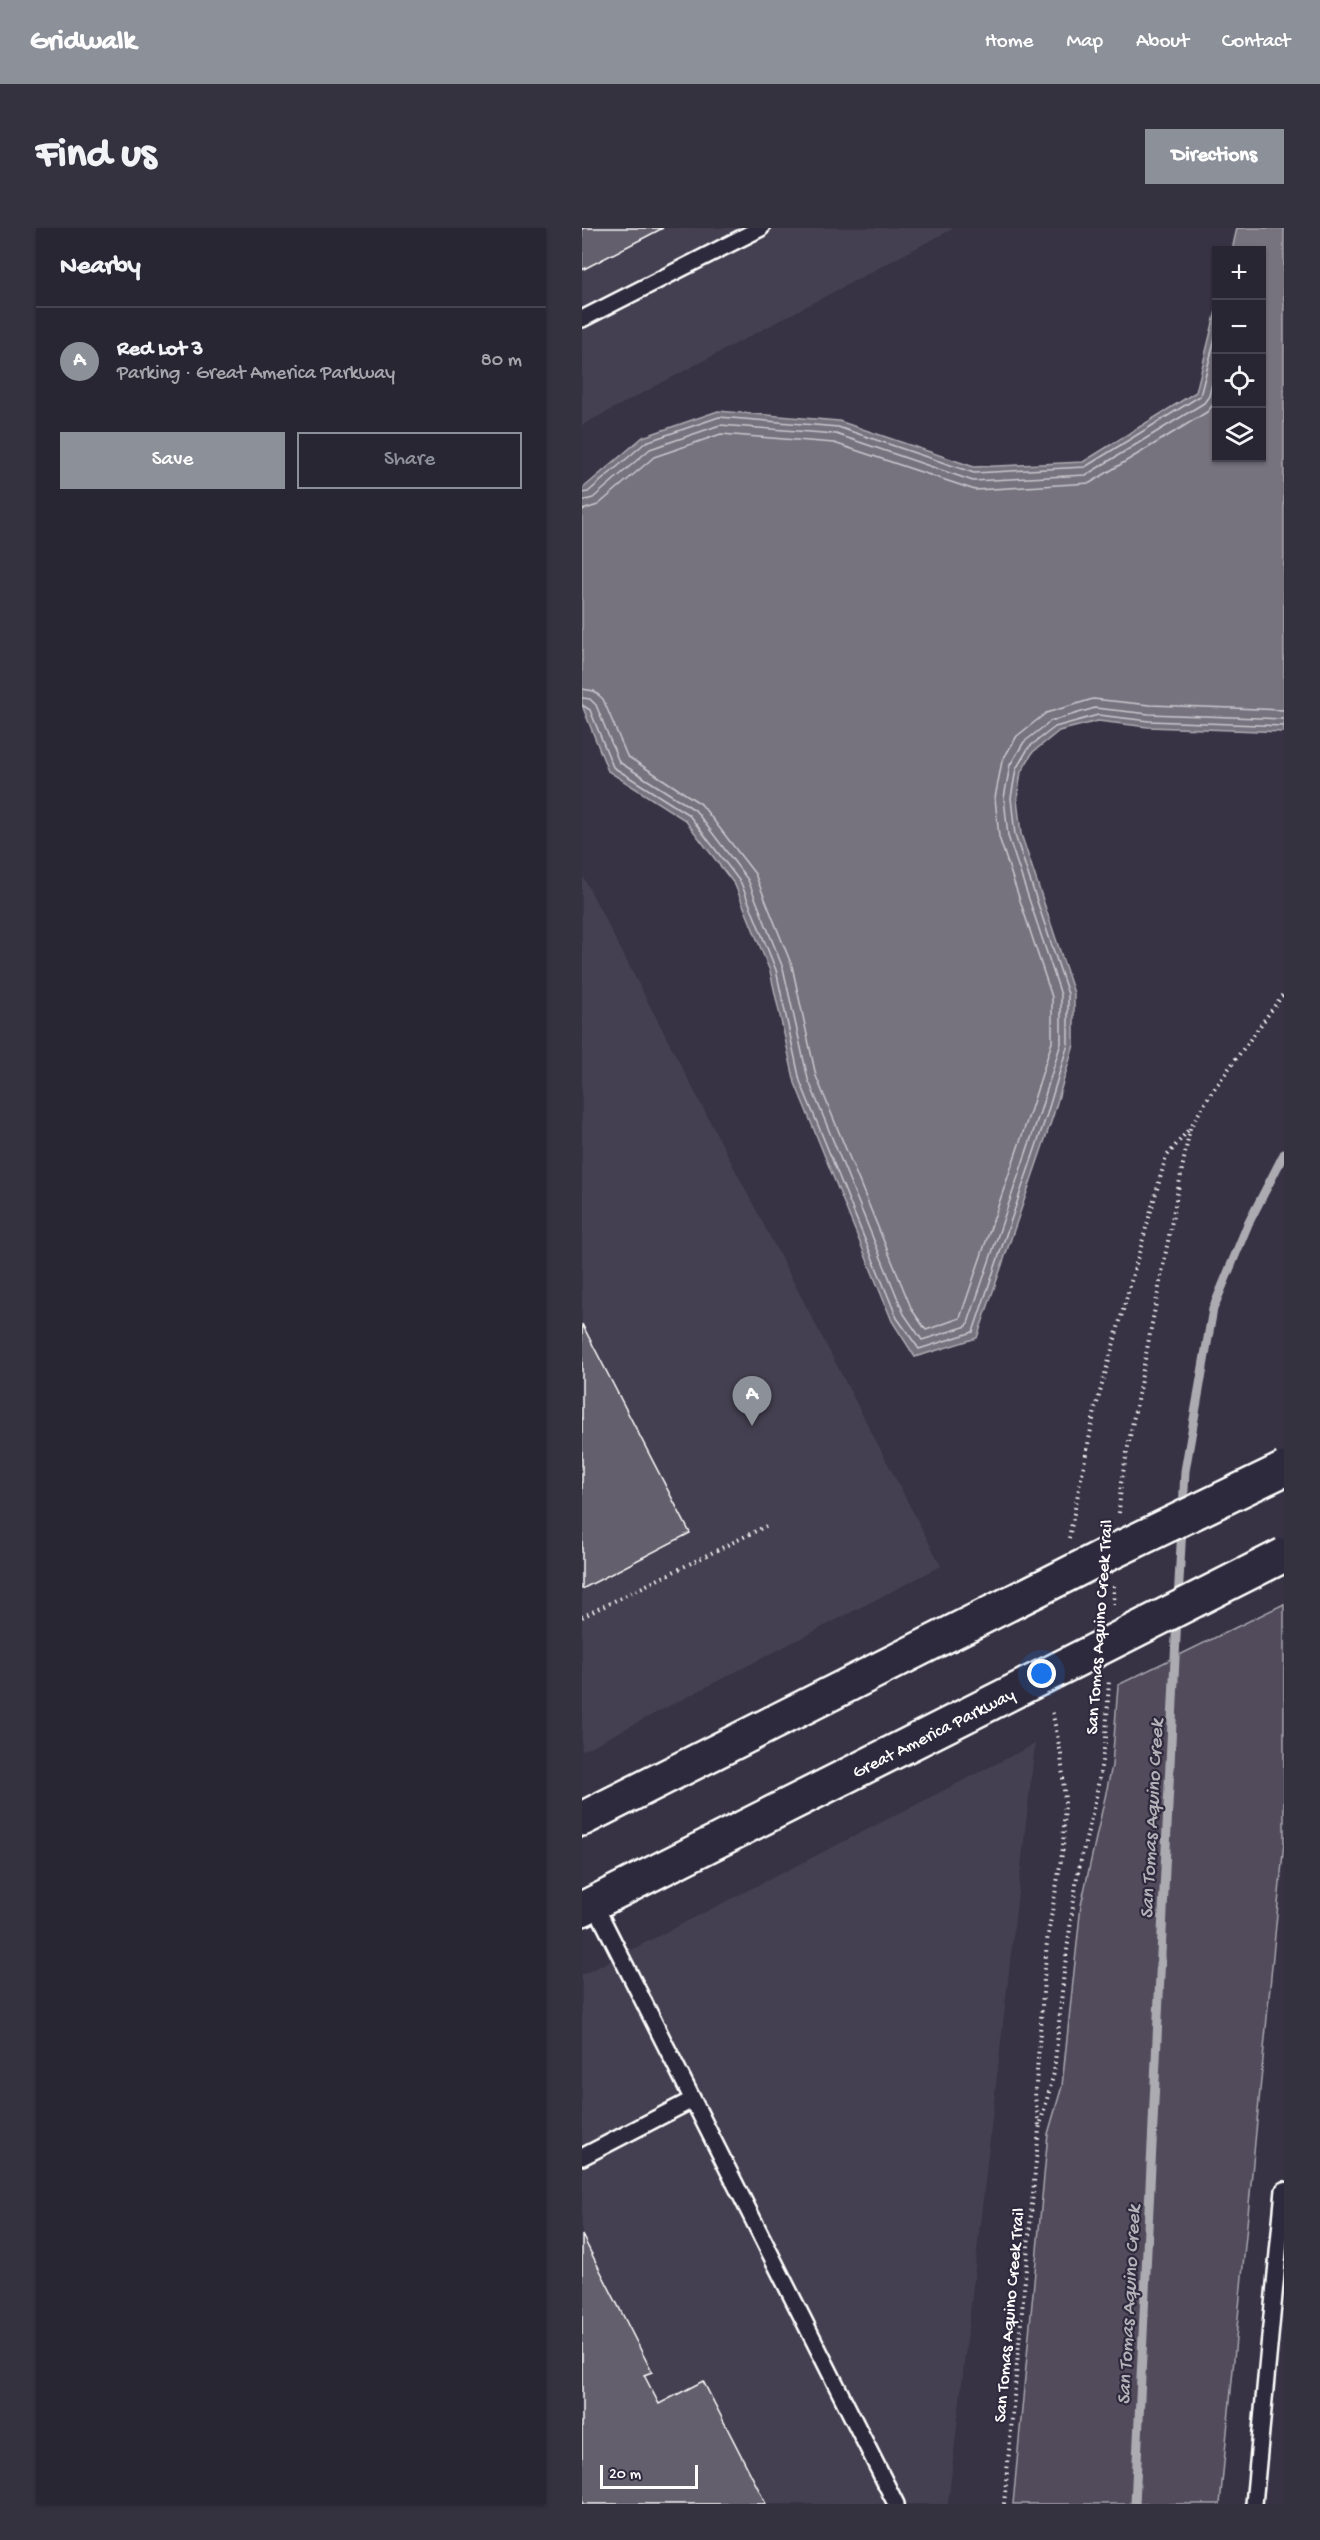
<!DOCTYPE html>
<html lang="en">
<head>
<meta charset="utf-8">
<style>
  body { margin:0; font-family:"Gochi Hand",sans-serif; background:#353240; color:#f1f3f6 }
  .controls { position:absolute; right:18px; top:18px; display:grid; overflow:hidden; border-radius:0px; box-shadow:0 2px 4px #0004 }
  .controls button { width:54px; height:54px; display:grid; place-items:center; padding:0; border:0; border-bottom:2px solid #45434f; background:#292634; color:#f1f3f6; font:30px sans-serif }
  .scale { position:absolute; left:18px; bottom:15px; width:98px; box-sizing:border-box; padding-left:6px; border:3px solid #fff; border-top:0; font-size:16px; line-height:21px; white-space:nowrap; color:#fff; -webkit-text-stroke:4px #2f2a3d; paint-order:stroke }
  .you { position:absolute; left:460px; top:1446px; width:21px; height:21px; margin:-15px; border:4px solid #fff; border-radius:50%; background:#1a73e8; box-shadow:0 0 0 9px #1a73e833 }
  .badge { display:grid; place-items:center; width:39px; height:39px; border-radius:50%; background:#8c9099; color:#fff; font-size:20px; font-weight:700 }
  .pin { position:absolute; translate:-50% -50px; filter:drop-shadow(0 2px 3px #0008) }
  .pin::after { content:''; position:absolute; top:32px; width:21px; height:18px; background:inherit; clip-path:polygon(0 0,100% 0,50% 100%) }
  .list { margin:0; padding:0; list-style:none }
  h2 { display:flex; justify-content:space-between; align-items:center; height:78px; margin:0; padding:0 24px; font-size:26px }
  h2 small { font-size:20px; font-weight:400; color:#a5a5ac }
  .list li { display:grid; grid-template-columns:39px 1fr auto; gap:18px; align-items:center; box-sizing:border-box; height:108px; padding:0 24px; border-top:2px solid #45434f }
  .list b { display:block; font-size:22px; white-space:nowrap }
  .list p { margin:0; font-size:20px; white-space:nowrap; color:#a5a5ac }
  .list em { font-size:20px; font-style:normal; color:#a5a5ac }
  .actions { display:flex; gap:12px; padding:18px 24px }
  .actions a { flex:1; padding:14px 0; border:2px solid #8c9099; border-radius:0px; text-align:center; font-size:21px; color:#8c9099 }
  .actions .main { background:#8c9099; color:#fff }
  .icon { flex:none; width:33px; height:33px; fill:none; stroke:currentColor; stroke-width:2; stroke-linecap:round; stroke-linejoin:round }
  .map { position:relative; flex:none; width:702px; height:2276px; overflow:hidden; border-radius:0px }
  header { display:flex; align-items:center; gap:36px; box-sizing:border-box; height:84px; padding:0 30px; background:#8c9099; color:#fff }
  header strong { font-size:28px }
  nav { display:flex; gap:33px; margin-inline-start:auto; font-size:21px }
  .intro { display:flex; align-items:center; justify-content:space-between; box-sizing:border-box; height:144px; padding:0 36px }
  h1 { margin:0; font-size:42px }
  .button { padding:15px 27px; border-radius:0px; background:#8c9099; color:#fff; font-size:21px; font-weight:700 }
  main { display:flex; gap:36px; padding:0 36px }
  aside { flex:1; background:#292634; border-radius:0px; box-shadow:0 2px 4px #0004 }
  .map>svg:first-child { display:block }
  .built { fill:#444051 }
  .green { fill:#514c5c; stroke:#a8a6ae; stroke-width:1.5 }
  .water { fill:#76737f; stroke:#adabb2; stroke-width:1.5 }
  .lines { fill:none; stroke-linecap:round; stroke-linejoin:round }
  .shore { stroke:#c8c7cc; stroke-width:1.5 }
  .stream { stroke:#adabb2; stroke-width:9 }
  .building { fill:#635f6d; stroke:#fff; stroke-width:1.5 }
  .lane-casing { stroke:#fff; stroke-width:20 }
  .primary-casing { stroke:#fff; stroke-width:38 }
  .path { stroke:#fff; stroke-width:4; stroke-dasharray:1.5 4.5; stroke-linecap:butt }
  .lane { stroke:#2f2a3d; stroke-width:15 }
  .primary { stroke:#2f2a3d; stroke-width:33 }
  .primary-bridge-casing { stroke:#fff; stroke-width:38; stroke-linecap:butt }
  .primary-bridge { stroke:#2f2a3d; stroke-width:33 }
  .labels { text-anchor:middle; stroke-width:4.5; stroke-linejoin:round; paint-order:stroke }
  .street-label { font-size:18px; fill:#fff; stroke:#2f2a3d }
  .water-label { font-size:20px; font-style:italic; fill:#b4b2b9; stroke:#2f2a3d }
</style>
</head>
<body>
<header>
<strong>Gridwalk</strong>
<nav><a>Home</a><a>Map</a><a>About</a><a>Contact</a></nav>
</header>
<div class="intro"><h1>Find us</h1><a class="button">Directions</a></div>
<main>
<aside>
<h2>Nearby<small></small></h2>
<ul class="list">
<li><span class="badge">A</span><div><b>Red Lot 3</b><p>Parking · Great America Parkway</p></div><em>80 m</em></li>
</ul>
<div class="actions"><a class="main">Save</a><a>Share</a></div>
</aside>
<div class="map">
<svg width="702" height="2276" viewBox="0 0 702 2276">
  <rect width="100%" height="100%" fill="#373345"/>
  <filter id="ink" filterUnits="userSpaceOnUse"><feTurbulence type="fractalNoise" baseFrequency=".0167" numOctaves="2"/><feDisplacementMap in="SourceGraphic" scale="12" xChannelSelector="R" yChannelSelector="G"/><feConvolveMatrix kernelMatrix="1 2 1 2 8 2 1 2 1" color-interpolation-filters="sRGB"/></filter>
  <g filter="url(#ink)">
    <!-- built -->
    <path class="built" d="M0 0H372L0 197Z
      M0 647 359 1338 0 1523Z
      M453 1516 366 2276H0V1747Z"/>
    <!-- green -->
    <path class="green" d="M702 1376V1614L638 2276H431L466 1906 480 1858 499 1677 530 1538 536 1457Z"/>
    <!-- water -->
    <path class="water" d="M655 0H702V504L566 499 516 493 477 503 451 524 439 544 435 571 439 606 492 765V817L471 888 395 1110 333 1129 310 1093 213 855 188 743 153 657 103 592 26 543 0 477V261L61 209 136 183 257 193 392 239 501 234 614 164 634 83V230H680V22H650Z"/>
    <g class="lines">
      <!-- shore -->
      <path class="shore" d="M0 265 6 264 64 214 137 189 256 199 392 245 503 239 618 168 634 107
        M0 273 11 270 68 221 138 197 254 206 391 253 504 247 622 175 627 168 634 138
        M0 282 16 277 72 229 139 206 252 215 393 262 508 255 625 184 634 173
        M0 461 12 463 21 471 45 528 119 576 173 646 210 738 234 848 330 1082 344 1102 378 1090 449 881 470 814V769L417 609 413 570 420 533 435 508 464 485 511 471 568 477 702 482
        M0 470 8 471 14 477 37 534 113 582 166 652 201 740 226 851 322 1086 340 1112 385 1098 458 884 479 815V767L426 608 422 570 428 537 442 514 469 493 513 480 567 486 702 491
        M0 477 8 482 31 539 107 587 159 655 194 742 218 853 315 1090 337 1121 391 1104 465 886 486 816V766L433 607 429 570 434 541 447 519 473 499 516 487 567 493 702 498"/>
      <!-- stream -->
      <path class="stream" d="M601 1282 603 1243 631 1081 666 996 702 926
        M596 1372 600 1299
        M553 2276 595 1388"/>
    </g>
    <!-- building -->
    <path class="building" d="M0 0H81L0 42Z
      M0 1096 108 1305 0 1361Z
      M0 2007 70 2144 62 2147 77 2176 121 2153 184 2276H0Z"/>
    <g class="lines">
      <!-- lane casing -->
      <g class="lane-casing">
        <path id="lane" d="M0 91 179 0
          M12 1675 314 2276
          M0 1929 110 1872
          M672 2276 702 1962"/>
      </g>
      <!-- primary casing -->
      <g class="primary-casing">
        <g id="primary">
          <path d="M0 1591 520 1329"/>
          <path id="s1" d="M0 1681 514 1422"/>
        </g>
      </g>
      <!-- path -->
      <path class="path" d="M537 1285 539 1255 608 900 629 865 702 765
        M487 1310 513 1182 584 929 608 900
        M531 1377 532 1358
        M0 1389 184 1298
        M457 1897 453 1869 465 1713 481 1620 483 1573 479 1527 470 1482
        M422 2276 457 1901 472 1845 482 1744 495 1649 514 1569 524 1509 527 1451"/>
      <!-- lane -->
      <use href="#lane" class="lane"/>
      <!-- primary -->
      <use href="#primary" class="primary"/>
      <!-- primary-bridge casing -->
      <g class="primary-bridge-casing">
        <path id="primary-bridge" d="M520 1329 702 1241
          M514 1422 702 1327"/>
      </g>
      <!-- primary-bridge -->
      <use href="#primary-bridge" class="primary-bridge"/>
    </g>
  </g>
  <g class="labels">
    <!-- street labels -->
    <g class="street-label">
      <text transform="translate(516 1399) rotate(-86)" y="6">San Tomas Aquino Creek Trail</text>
      <text dy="6" stroke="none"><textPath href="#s1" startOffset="393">Great America Parkway</textPath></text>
      <text transform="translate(426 2087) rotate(-85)" y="6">San Tomas Aquino Creek Trail</text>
    </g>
    <!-- water labels -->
    <g class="water-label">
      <text transform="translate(568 1591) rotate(-87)" y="7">San Tomas Aquino Creek</text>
      <text transform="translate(545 2077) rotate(-87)" y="7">San Tomas Aquino Creek</text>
    </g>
  </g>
</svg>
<div class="controls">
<button>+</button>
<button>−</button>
<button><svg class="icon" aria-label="locate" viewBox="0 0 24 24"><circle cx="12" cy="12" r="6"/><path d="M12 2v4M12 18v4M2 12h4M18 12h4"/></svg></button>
<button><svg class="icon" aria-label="layers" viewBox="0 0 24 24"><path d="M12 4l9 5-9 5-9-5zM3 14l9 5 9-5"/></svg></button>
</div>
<div class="scale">20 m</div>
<div class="you"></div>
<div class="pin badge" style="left:170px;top:1198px">A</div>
</div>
</main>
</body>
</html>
